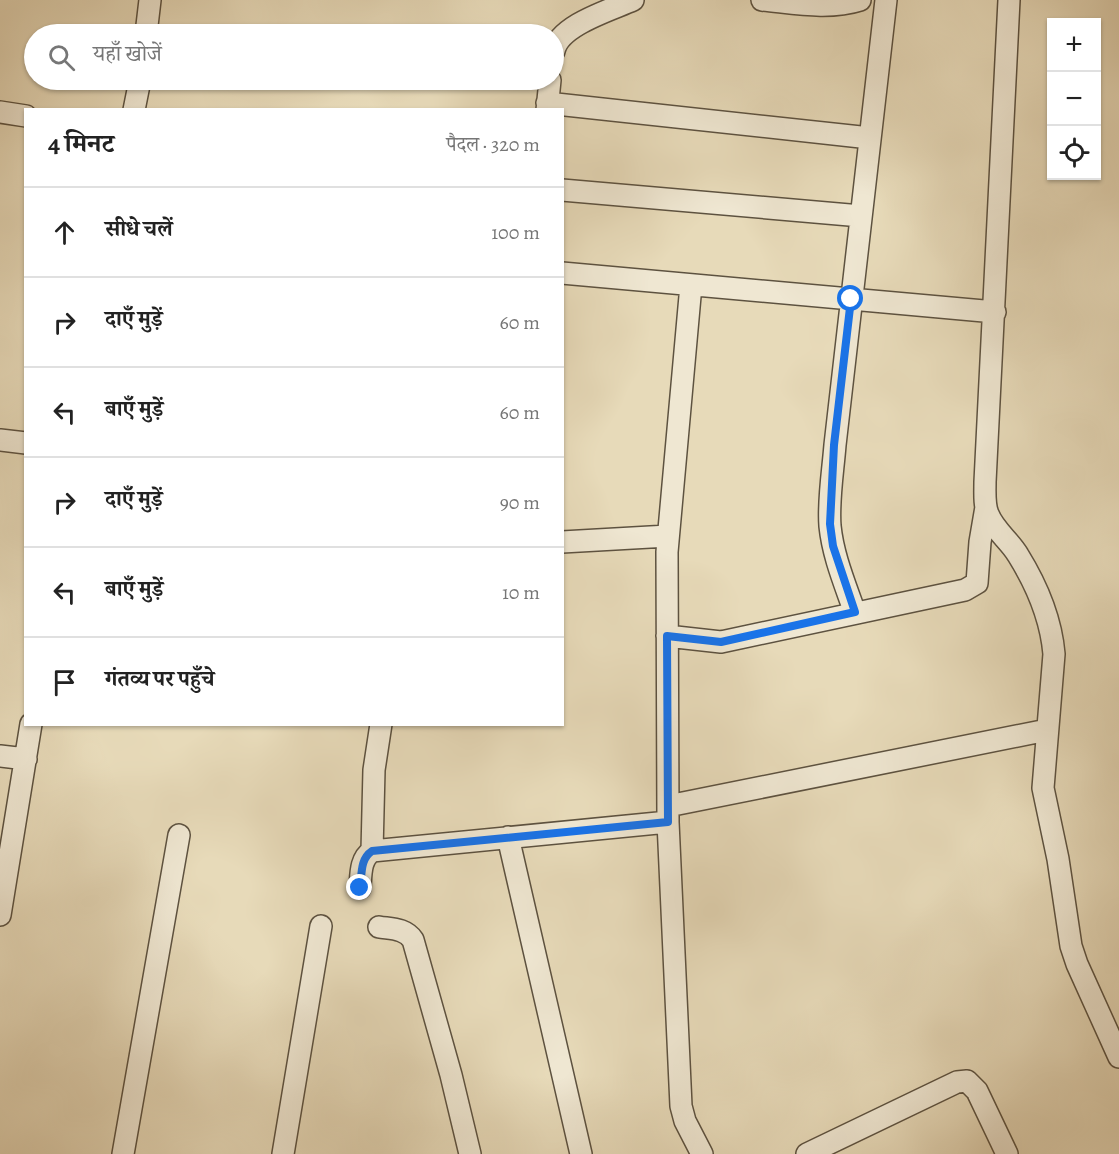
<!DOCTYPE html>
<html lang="hi">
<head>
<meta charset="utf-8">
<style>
  body { margin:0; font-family:Alegreya,"Noto Serif Devanagari",serif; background:#f2f2f2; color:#222 }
  .controls { position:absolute; right:18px; top:18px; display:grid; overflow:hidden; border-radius:0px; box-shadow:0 2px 4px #0004 }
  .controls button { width:54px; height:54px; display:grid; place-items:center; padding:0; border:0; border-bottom:2px solid #e0e0e0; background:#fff; color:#222; font:30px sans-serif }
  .stop { position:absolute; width:18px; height:18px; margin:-14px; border:4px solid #1a73e8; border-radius:50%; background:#fff }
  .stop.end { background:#1a73e8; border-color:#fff; box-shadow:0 2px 6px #0008 }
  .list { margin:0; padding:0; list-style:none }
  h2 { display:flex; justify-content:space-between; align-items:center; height:78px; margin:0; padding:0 24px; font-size:26px }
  h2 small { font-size:20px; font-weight:400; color:#767676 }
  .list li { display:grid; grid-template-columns:39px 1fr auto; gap:18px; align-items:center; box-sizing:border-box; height:90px; padding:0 24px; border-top:2px solid #e0e0e0 }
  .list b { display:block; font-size:22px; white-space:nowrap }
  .list em { font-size:20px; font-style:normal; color:#767676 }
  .icon { flex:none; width:33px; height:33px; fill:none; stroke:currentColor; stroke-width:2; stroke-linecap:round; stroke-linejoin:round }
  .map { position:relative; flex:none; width:1119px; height:1154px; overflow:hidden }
  .search { position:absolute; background:#fff; box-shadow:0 2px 4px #0004; left:24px; top:24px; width:540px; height:66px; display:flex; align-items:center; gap:15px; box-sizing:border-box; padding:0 21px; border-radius:33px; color:#767676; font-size:22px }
  .panel { position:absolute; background:#fff; box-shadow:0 2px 4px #0004; left:24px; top:108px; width:540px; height:618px; border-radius:0px }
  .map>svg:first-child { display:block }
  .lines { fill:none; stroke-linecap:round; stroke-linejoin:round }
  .street-casing { stroke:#5d5240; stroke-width:24 }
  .street { stroke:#efe7d2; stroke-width:21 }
  .route { stroke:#1a73e8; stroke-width:8 }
</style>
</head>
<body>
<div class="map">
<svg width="1119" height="1154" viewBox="0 0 1119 1154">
  <rect width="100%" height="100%" fill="#e7dab9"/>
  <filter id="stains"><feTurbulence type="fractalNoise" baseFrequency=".00333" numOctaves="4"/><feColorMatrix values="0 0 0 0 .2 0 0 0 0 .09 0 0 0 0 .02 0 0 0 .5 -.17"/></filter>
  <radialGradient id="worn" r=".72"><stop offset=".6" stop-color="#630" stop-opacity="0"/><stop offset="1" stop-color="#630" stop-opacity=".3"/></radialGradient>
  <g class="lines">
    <!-- street casing -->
    <g class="street-casing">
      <path id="street" d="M762 0C794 3 829 10 860 0
        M1009 0 985 482C985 493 984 505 988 514 994 530 1010 541 1018 555 1036 584 1051 619 1054 654L1043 788 1058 859 1071 946 1077 964 1119 1057
        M146 34 150 0
        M554 51C559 25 611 10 633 0
        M547 103 870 138
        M134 110 140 80
        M547 110 550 80
        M0 112 26 116
        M562 190 861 216
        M562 273 995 312
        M691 285 667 552 668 822 681 1106 685 1121 702 1154
        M0 440 26 443
        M562 542 668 536
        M855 613C845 584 833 556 830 526 828 500 833 471 835 445L886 0
        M667 636 721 642 965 590 977 583 980 542 986 507
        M0 756 26 759
        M668 806 1047 730
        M508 837 581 1154
        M372 851 374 770 381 724
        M360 888C361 874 360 859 372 851L668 822
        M0 915 31 724
        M379 927C391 929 405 928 413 940L451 1075 470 1154
        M123 1154 179 835
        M283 1154 321 926
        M807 1154 957 1082 967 1081 977 1091 1007 1154"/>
    </g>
    <!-- street -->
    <use href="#street" class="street"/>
  </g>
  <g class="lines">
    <!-- route -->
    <path class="route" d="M360 888C362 874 360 859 372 851L668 822 667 636 721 642 855 612 833 546 830 524 834 445 851 299"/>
  </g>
  <rect width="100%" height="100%" filter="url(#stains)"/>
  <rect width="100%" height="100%" fill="url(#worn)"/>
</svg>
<div class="controls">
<button>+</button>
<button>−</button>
<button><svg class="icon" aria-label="locate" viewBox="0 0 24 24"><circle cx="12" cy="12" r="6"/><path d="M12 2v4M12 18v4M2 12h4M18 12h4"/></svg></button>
</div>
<div class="stop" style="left:851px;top:299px"></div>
<div class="stop end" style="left:360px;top:888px"></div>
<div class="search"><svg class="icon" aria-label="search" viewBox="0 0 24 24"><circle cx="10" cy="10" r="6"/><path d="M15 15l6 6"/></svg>यहाँ खोजें</div>
<section class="panel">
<h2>4 मिनट<small>पैदल · 320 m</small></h2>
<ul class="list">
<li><svg class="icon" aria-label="ahead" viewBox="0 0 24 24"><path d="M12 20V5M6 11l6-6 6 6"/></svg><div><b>सीधे चलें</b></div><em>100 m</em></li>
<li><svg class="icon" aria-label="right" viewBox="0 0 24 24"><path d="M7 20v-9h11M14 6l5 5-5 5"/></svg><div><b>दाएँ मुड़ें</b></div><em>60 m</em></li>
<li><svg class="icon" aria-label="left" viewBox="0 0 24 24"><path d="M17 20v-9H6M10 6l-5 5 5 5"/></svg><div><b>बाएँ मुड़ें</b></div><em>60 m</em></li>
<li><svg class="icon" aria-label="right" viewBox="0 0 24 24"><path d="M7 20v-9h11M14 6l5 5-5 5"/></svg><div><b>दाएँ मुड़ें</b></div><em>90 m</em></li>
<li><svg class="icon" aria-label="left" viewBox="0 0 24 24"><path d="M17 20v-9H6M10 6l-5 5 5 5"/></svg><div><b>बाएँ मुड़ें</b></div><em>10 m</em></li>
<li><svg class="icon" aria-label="arrive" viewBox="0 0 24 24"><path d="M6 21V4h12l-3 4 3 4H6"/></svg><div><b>गंतव्य पर पहुँचे</b></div></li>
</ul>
</section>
</div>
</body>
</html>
